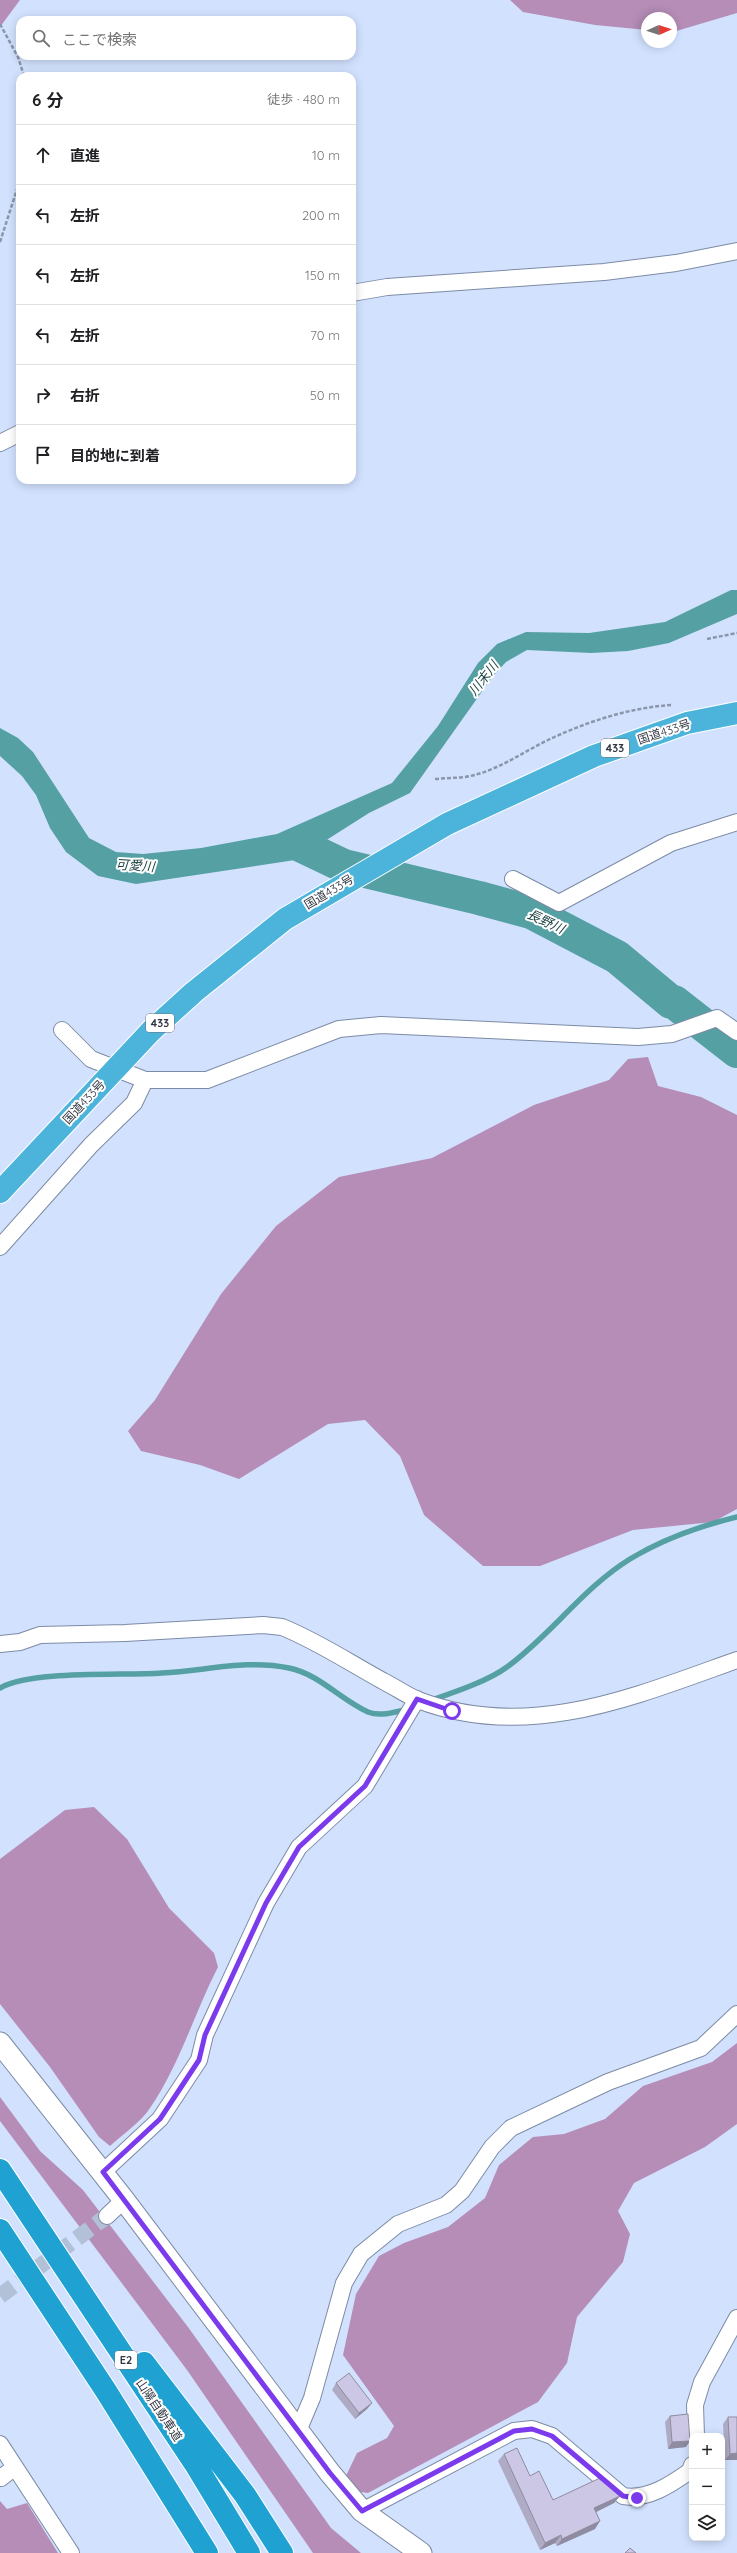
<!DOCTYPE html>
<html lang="ja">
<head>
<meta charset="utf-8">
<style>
  body { margin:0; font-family:Quicksand,"Noto Sans JP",sans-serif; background:#f6f6f6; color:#202124 }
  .controls { position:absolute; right:12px; bottom:12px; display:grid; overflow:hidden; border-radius:8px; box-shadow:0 2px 10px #0003 }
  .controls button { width:36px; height:36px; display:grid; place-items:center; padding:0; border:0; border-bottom:1px solid #e0e0e0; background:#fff; color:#202124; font:20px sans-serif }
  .compass { position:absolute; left:641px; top:12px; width:36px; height:36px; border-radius:50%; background:#fff; box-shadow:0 2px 10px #0003; rotate:87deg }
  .stop { position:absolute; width:12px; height:12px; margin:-9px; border:3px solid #7c3aed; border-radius:50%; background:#fff }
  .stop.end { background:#7c3aed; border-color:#fff; box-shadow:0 1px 4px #0008 }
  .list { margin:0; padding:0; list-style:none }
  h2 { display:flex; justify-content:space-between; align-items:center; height:52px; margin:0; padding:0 16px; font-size:17px }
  h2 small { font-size:13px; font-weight:400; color:#757577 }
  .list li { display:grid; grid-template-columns:26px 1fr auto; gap:12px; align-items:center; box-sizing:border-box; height:60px; padding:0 16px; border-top:1px solid #e0e0e0 }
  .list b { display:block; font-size:15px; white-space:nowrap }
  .list em { font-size:13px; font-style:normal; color:#757577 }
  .icon { flex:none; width:22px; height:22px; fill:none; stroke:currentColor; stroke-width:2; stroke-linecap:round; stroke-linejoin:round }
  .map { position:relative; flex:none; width:737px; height:2553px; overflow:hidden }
  .search { position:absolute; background:#fff; box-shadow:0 2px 10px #0003; left:16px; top:16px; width:340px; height:44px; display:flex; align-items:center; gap:10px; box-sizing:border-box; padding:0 14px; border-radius:12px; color:#757577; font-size:15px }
  .panel { position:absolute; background:#fff; box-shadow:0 2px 10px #0003; left:16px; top:72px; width:340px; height:412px; border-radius:12px }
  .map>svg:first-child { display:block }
  .forest { fill:#b58db7 }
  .water { fill:#55a0a2 }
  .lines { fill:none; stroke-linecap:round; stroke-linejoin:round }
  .stream { stroke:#55a0a2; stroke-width:5.5 }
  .river { stroke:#55a0a2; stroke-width:34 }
  .minor-tunnel { stroke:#b2c0d8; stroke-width:16; stroke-dasharray:16 8; stroke-linecap:butt }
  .minor-casing { stroke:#7c8ba4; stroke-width:18 }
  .tertiary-casing { stroke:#7c8ba4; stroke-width:23 }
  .trunk-casing { stroke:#fff; stroke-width:24 }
  .motorway-casing { stroke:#fff; stroke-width:24 }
  .path { stroke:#8b96ab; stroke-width:2.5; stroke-dasharray:4 2; stroke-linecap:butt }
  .minor { stroke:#fff; stroke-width:16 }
  .tertiary { stroke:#fff; stroke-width:21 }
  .trunk { stroke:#4cb4db; stroke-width:22 }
  .motorway { stroke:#1fa2d2; stroke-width:22 }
  .wall { fill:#afabc5 }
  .shaded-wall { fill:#8f8ba0 }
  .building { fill:#ccc7e5; stroke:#8f8ba0 }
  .route { stroke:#7c3aed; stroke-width:5 }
  .labels { text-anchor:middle; stroke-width:4; stroke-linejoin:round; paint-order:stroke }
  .shield { fill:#fff; stroke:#6f737b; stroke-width:1 }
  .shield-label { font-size:11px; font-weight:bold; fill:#313742 }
  .street-label { font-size:12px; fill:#313742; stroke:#fff }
  .water-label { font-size:13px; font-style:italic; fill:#1c4142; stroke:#fff }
</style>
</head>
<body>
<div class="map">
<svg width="737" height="2553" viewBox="0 0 737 2553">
  <rect width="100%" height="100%" fill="#d2e2fe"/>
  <!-- forest -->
  <path class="forest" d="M0 0H20L0 27Z
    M510 0H737V13L673 32H671V18H647V30L595 25 523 12Z
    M648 1057 658 1086 701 1097 737 1115V1509L713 1522 633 1530 540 1566H483L424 1515 400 1456 365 1420 328 1424 239 1479 200 1465 141 1451 128 1431 155 1400 221 1294 276 1226 339 1177 432 1158 534 1105 609 1080 628 1059Z
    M94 1807 127 1839 169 1908 214 1953 218 1967C194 2014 180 2064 150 2108 141 2122 123 2134 110 2146L99 2137 50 2067 0 2004V1859L65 1810Z
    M737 2043V2124L705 2147 634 2183 618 2211 630 2234 623 2262 577 2317 567 2363 538 2402 368 2493 354 2491 345 2478 357 2453 387 2438 394 2426 343 2355 356 2294 379 2256 404 2243 448 2227 485 2198 499 2165 533 2137 564 2134 605 2119 643 2086 712 2062Z
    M0 2097 40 2151 83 2190 188 2327 331 2528 361 2553H313L187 2370 0 2121Z
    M0 2501 7 2509 27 2503 58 2553H0Z"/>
  <!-- water -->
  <path class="water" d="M731 590H737V614L669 643 628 651 591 653 527 650 506 662 493 676 410 793 369 813 295 860 136 884 98 876 66 852 50 828 36 795 22 776 0 756V728L18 738 33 752 89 838 116 852 143 854 201 848 277 834 392 783 438 726 478 663 497 644 526 632 589 633 665 622Z"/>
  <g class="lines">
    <!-- stream -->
    <path class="stream" d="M0 1688C33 1670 122 1676 162 1673 205 1671 247 1659 289 1668 319 1674 341 1700 368 1712 380 1717 396 1712 407 1709
      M432 1700C455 1692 488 1681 507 1667 551 1635 583 1588 630 1559 663 1539 700 1526 737 1517"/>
    <!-- river -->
    <path class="river" d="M302 846 344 866 479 898 531 912 617 957 671 1002H674L737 1051"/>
    <!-- minor-tunnel -->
    <path class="minor-tunnel" d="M0 2296 107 2216"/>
    <!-- minor casing -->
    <g class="minor-casing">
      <path id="minor" d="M352 293 387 287 604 272 676 263 737 251
        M0 443 20 433
        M513 879 559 903 671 843 737 822
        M62 1030 91 1059 145 1080
        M0 1247 91 1145 134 1103 145 1080H207L339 1029 381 1025 638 1037 672 1034 717 1018 737 1032
        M0 1644 20 1642 40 1635 125 1633 263 1625 282 1627C317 1641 350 1663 383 1681 395 1687 406 1695 418 1700 528 1742 633 1697 737 1660
        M103 2172 160 2119 199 2060 205 2035 266 1903 299 1847 365 1786 417 1699
        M107 2216 124 2200
        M298 2431 312 2398 344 2283 361 2254 398 2224 446 2205 462 2191 492 2147 511 2128 608 2082 701 2048 737 2014
        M696 2436 695 2405 702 2382 737 2318
        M0 2444 71 2553
        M0 2476 1 2478 15 2467
        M362 2511 514 2431 532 2429 552 2436 623 2496C648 2500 670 2485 690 2471L692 2465"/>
    </g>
    <!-- tertiary casing -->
    <g class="tertiary-casing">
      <path id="tertiary" d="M0 2043 124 2200 330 2473 362 2511 421 2553"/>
    </g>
    <!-- trunk casing -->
    <g class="trunk-casing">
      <path id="trunk" d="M0 1192 151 1031 194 992 285 919 447 824 594 756 687 723 737 713"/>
    </g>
    <!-- motorway casing -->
    <g class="motorway-casing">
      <path id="motorway" d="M0 2170 197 2467 249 2553
        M0 2230 106 2391 207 2553
        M144 2363 245 2495 282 2553"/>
    </g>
    <!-- path -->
    <path class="path" d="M0 24 18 57 24 76
      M0 242 20 180
      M707 639 737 633
      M435 779C445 778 455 778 465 777 496 772 521 753 548 740 586 722 631 707 673 705"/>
    <!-- minor -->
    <use href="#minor" class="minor"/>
    <!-- tertiary -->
    <use href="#tertiary" class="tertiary"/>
    <!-- trunk -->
    <use href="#trunk" class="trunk"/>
    <!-- motorway -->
    <use href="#motorway" class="motorway"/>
  </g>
  <!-- wall -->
  <path class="wall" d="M336 2383 372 2403 367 2409 355 2419 332 2390Z
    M670 2416 686 2447 668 2449 665 2422Z
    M728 2417 737 2460H725L723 2424Z
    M504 2454 530 2476 553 2500 620 2496 614 2503 596 2512 595 2529 557 2546 555 2543 540 2550 498 2461Z"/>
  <!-- shaded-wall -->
  <path class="shaded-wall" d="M372 2403 367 2409 355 2419 359 2413Z
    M690 2441 686 2447 668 2449 672 2442Z
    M737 2453V2460H725L730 2454Z
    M620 2496 614 2503 588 2516 594 2508Z
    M600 2521 595 2529 557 2546 562 2539Z
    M561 2535 555 2543 540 2550 545 2543Z"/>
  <!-- building -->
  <path class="building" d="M349 2373 372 2403 359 2413 336 2383Z
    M688 2414 690 2441 672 2442 670 2416Z
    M728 2417H737V2453L730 2454Z
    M517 2448 530 2476 539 2471 553 2500 600 2478 620 2496 594 2508 600 2521 562 2539 561 2535 545 2543 504 2454Z
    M630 2548 636 2553H625Z"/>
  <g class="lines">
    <!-- route -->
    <path class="route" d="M452 1711 417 1699 365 1786 299 1847 266 1903 205 2035 199 2060 160 2119 103 2172 330 2473 362 2511 514 2431 532 2429 552 2436 623 2496 637 2498"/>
  </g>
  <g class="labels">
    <!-- shield labels -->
    <g class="shield">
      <rect x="601" y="739" width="28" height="18" rx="3"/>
      <rect x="146" y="1014" width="28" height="18" rx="3"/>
      <rect x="115" y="2351" width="22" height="18" rx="3"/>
    </g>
    <g class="shield-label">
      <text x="615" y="752">433</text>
      <text x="160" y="1027">433</text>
      <text x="126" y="2364">E2</text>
    </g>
    <!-- street labels -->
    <g class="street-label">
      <text transform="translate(664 732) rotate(-18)" y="4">国道433号</text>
      <text transform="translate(329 892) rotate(-31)" y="4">国道433号</text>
      <text transform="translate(84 1102) rotate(-47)" y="4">国道433号</text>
      <text transform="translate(159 2410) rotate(56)" y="4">山陽自動車道</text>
    </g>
    <!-- water labels -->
    <g class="water-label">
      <text transform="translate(483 678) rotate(-52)" y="5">川末川</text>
      <text transform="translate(135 865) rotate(4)" y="5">可愛川</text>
      <text transform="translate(546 921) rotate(25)" y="5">長野川</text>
    </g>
  </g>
</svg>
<div class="controls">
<button>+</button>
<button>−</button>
<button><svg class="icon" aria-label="layers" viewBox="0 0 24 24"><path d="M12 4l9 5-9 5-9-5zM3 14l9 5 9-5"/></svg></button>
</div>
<svg class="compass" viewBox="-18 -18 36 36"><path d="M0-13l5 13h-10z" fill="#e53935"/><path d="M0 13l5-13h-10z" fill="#757577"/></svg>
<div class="stop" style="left:452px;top:1711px"></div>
<div class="stop end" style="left:637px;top:2498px"></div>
<div class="search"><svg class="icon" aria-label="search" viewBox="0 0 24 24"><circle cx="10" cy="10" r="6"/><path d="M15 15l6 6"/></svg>ここで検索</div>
<section class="panel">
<h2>6 分<small>徒歩 · 480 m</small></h2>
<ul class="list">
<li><svg class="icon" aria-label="ahead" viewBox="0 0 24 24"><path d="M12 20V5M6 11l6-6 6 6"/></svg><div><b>直進</b></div><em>10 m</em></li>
<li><svg class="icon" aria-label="left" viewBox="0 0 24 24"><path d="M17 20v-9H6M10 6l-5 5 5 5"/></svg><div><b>左折</b></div><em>200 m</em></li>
<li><svg class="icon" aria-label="left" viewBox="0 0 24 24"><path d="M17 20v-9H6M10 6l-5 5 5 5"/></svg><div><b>左折</b></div><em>150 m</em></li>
<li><svg class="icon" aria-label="left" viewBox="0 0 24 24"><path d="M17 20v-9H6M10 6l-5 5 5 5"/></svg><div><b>左折</b></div><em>70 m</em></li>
<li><svg class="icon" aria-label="right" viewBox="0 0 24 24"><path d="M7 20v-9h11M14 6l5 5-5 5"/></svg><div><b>右折</b></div><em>50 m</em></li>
<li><svg class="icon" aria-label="arrive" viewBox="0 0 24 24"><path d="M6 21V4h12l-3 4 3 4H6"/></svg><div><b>目的地に到着</b></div></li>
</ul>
</section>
</div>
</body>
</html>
